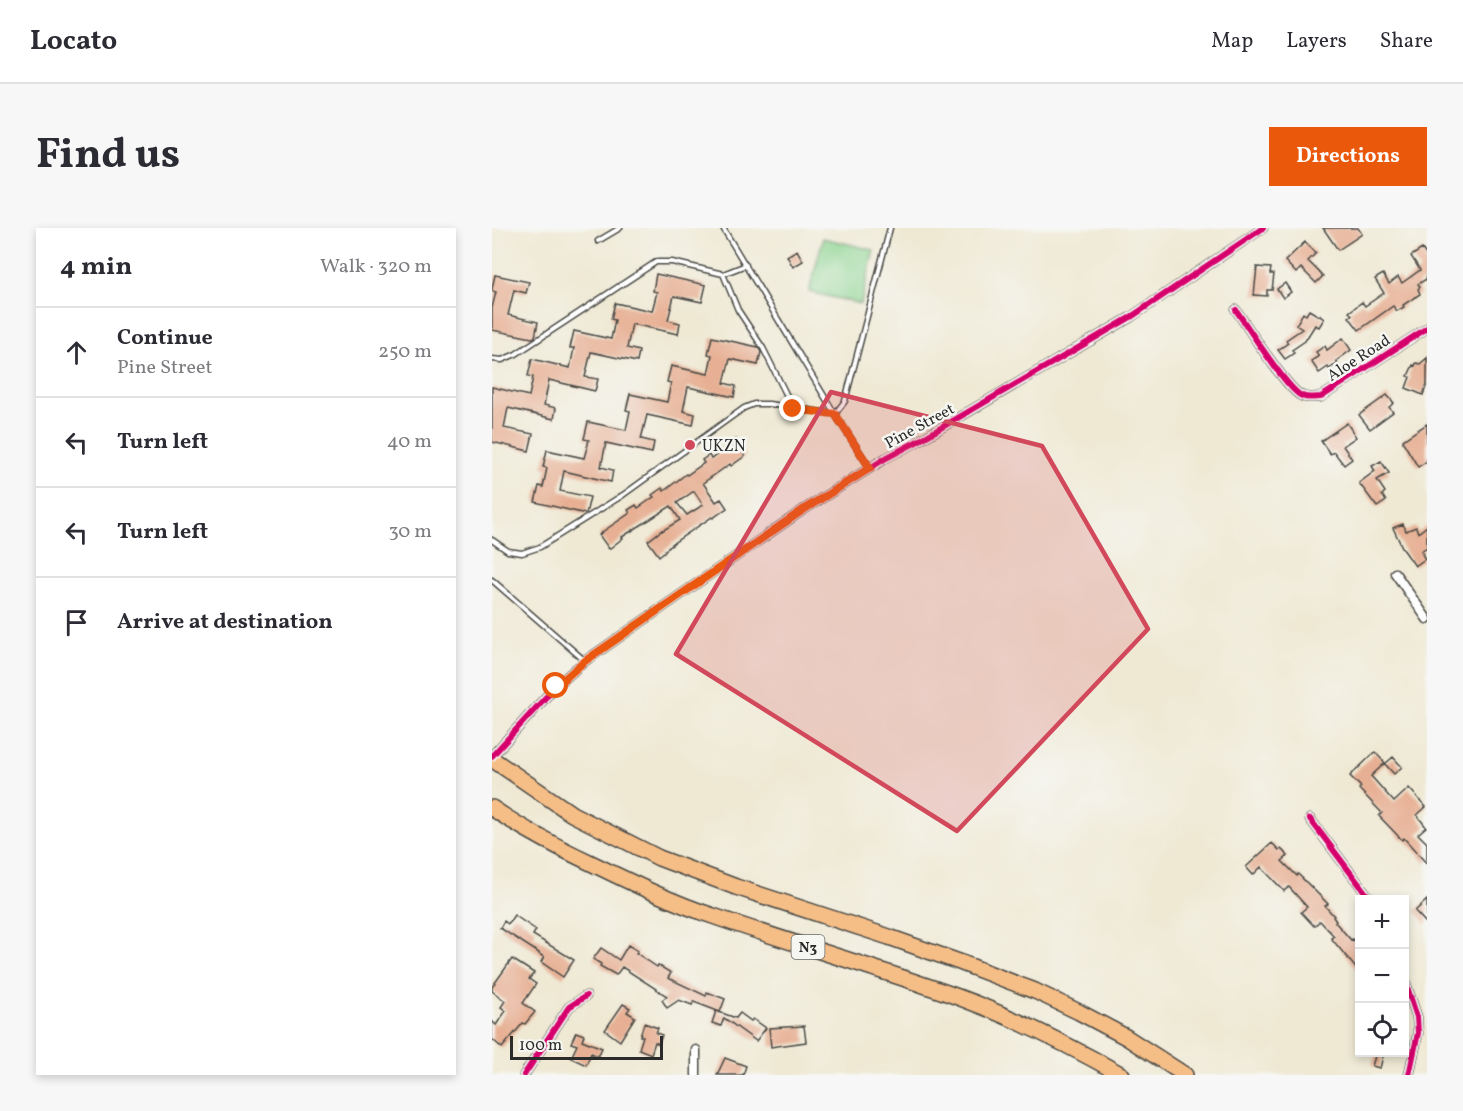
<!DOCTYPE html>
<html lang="en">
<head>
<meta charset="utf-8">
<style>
  body { margin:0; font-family:Vollkorn,serif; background:#f7f7f7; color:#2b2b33 }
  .controls { position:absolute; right:18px; bottom:18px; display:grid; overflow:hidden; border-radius:0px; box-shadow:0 3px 9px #0003 }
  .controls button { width:54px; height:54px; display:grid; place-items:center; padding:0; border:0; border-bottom:2px solid #e1e1e2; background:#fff; color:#2b2b33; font:30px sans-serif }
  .scale { position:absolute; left:18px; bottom:15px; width:153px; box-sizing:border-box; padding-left:6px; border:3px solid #2b2b2b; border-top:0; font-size:16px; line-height:21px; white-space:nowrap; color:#2b2b2b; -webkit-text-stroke:4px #f6f6f2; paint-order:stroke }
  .stop { position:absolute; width:18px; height:18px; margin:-14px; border:4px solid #ea580c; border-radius:50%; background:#fff }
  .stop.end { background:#ea580c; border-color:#fff; box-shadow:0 2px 6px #0008 }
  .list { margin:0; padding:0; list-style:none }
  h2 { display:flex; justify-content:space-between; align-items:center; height:78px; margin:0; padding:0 24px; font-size:26px }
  h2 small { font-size:20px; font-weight:400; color:#7c7c81 }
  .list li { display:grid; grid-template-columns:39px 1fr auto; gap:18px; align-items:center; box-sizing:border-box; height:90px; padding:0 24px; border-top:2px solid #e1e1e2 }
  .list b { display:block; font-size:22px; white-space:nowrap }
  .list p { margin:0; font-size:20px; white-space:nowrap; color:#7c7c81 }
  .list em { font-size:20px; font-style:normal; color:#7c7c81 }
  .icon { flex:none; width:33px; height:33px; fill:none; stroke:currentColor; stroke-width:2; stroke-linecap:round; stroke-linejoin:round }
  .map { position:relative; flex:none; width:935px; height:847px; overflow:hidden; border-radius:0px }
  header { display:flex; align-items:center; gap:36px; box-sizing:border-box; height:84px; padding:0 30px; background:#fff; border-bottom:2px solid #e1e1e2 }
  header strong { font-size:28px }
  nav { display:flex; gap:33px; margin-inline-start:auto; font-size:21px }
  .intro { display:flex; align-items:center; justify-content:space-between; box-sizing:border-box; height:144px; padding:0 36px }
  h1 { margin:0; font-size:42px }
  .button { padding:15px 27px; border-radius:0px; background:#ea580c; color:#fff; font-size:21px; font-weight:700 }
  main { display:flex; gap:36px; padding:0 36px }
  aside { flex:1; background:#fff; border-radius:0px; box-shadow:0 3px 9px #0003 }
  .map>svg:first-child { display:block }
  .green { fill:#8ad38e; stroke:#5a7f5c; stroke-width:1.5 }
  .building { fill:#e7b094; fill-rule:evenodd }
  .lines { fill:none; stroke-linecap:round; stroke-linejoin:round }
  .lane-casing { stroke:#484844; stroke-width:7 }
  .street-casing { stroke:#484844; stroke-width:11 }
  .highway-casing { stroke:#484844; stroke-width:18 }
  .lane { stroke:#fff; stroke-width:4 }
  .street { stroke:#fff; stroke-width:8 }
  .highway { stroke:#f6be87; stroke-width:15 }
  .cycleway-casing { stroke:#f6f6f2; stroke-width:10 }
  .cycleway { stroke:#d6006c; stroke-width:6 }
  .route { stroke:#ea580c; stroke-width:8 }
  .marked { fill:#d1495b; fill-opacity:0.2; stroke:#d1495b; stroke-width:4.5; stroke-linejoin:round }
  .poi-dot { fill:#d1495b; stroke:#f6f6f2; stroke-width:2 }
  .labels { text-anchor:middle; stroke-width:5; stroke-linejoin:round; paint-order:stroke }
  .shield { fill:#f6f6f2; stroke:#686867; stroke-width:1.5 }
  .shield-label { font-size:15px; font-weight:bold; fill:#2b2b2b }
  .street-label { font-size:16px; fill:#2b2b2b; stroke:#f6f6f2 }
  .poi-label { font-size:16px; fill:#2b2b2b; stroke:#f6f6f2; text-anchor:start }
</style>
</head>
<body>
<header>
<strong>Locato</strong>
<nav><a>Map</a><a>Layers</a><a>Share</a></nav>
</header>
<div class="intro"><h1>Find us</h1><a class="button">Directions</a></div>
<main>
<aside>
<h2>4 min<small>Walk · 320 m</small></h2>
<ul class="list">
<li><svg class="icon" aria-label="ahead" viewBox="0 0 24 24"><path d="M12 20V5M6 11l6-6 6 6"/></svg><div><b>Continue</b><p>Pine Street</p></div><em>250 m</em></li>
<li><svg class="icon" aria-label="left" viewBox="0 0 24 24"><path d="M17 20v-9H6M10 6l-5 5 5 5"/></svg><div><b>Turn left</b></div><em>40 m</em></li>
<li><svg class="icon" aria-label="left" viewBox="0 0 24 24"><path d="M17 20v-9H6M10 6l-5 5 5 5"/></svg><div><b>Turn left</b></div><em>30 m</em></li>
<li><svg class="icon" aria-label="arrive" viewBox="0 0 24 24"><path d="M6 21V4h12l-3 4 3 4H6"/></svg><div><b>Arrive at destination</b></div></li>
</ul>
</aside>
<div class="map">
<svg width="935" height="847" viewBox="0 0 935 847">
  <rect width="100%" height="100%" fill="#f6f6f2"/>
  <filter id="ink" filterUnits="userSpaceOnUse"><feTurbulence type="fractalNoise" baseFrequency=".0167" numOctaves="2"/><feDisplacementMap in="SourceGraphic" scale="12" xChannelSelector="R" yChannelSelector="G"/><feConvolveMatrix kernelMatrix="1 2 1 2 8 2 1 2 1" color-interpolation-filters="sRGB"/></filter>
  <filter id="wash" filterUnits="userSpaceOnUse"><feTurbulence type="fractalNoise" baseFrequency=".008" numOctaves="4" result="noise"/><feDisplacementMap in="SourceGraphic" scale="24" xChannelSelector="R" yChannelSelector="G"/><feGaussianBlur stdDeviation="1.35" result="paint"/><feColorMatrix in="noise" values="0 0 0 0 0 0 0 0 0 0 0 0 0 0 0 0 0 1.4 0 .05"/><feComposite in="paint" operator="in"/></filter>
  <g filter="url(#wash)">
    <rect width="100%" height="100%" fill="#efe9d4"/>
    <!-- green -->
    <path class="green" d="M331 10 382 22 369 76 317 64Z"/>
    <g id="blocks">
      <!-- building -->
      <path class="building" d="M831 0H866L870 6 846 22Z
        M813 14 824 25 816 33 831 48 824 55 809 40 804 45 793 33Z
        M930 21 935 28V53L934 51 926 56 928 59 926 61 928 66 911 77 912 79 905 83 901 78 867 102 857 89 860 87 857 84 870 74 873 78 892 65 883 51 891 46 897 56 906 49 910 55 928 42 919 28Z
        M305 22 311 33 301 39 295 28Z
        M765 39 779 40 778 46H782L780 62H775V68L762 67Z
        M164 46 214 57 210 74 182 68 176 92 188 95 186 106 140 96 135 120 147 123 145 134 99 124 93 149 106 151 103 163 57 152 52 177 64 180 62 191 16 180 12 200 41 206 37 223 0 214V159L37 168 41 149 36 148 40 131 78 140 82 120H78L82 103 119 111 123 92 119 91 123 75 160 83 165 64 161 63Z
        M3 47 37 54 34 65 22 62 16 87 46 94 43 109 40 110 0 102V80L4 64 0 63V61Z
        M793 55 799 64 791 70 785 61Z
        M817 82 827 88 828 87V88L832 91 827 99 823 97 813 113 800 122 802 125 793 131 786 122 796 115 794 112 810 101 804 97 811 85 814 87Z
        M220 109 266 119 269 124 266 137 238 131 232 155 244 158 242 169 196 159 191 183 203 186 201 197 155 187 149 211 162 214 160 225 114 215 109 239 121 242 119 254 72 243 68 263 98 269 94 286 43 274 47 258 51 259 55 240 51 239 55 222 92 230 97 212 92 211 96 194 134 202 138 183 134 182 138 166 175 174 179 155 175 154 179 138 216 146 220 127 216 126Z
        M851 110 859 122 844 133 846 135 837 141 836 139 827 145 819 133 827 128 824 124 833 118 835 122Z
        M935 130V156L931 167 914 160 918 149 916 148 921 137 923 138 924 135 928 136Z
        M895 167 902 175 897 179 901 184 878 201 867 187Z
        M855 195 864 209 851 218 860 231 852 237 842 224 838 226 829 213Z
        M935 196V233L926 239 911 214V212Z
        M244 211 253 228 239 238 238 236 211 255 224 274 229 271 235 280 221 290 220 289 180 316V317L173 322V323L167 328 156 313 170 302V303L188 292 179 278 130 309 131 310 117 321 107 307 113 302 138 285 136 282 144 277 146 280 162 269 160 267 170 260 172 263 194 246 195 247 212 235 210 232 217 227 219 231 234 220 233 218ZM202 263 211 277 195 287 185 275Z
        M889 233 897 245 885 252 893 264 890 267 894 273 885 279 867 255 883 243 880 238Z
        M911 296 914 303 924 299 926 305 935 298V319L929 323 931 325 930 326 933 331 923 338 911 321 901 300Z
        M883 524 893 535 879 548 894 565 902 574 917 560 934 579 925 587 934 599 926 606 935 615V636L912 610 910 612 887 588 890 585 867 561 869 559 858 548Z
        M901 529 910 539 902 546 893 536Z
        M780 615 787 622 789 621 796 628 790 633 805 648 806 646 836 676 833 678 842 688 841 689 844 693 843 694 859 712 861 711 867 719V744L839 710 842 708 828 693 822 698 809 684 815 679 797 659 792 663 769 639 761 647 754 639Z
        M935 672V696L923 683Z
        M22 687 44 702 41 707 82 732 71 749 49 734 52 729 47 726V725L8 700 12 693 16 696Z
        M136 717 146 723 144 725 165 739 166 737 179 745 176 750 214 768 215 764 233 771 228 784 202 774 200 777 187 772 175 780 170 772 175 768 130 739 124 747 108 738 109 736 101 731 109 720 127 732Z
        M20 731 42 745 37 751 44 756 31 775 43 784 33 796 31 795 10 820 0 811V793L4 797 14 783 9 779 13 773 0 763V759Z
        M131 776 138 780 135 784 143 789 128 813 113 802Z
        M224 783 244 790 248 785 259 793 261 791 274 800 264 813 232 790 229 798 220 795Z
        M152 795 166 800 164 805 170 807 167 816 163 814 159 826 147 821 151 808H148Z
        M312 798 314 814 279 819 277 800Z
        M84 804 92 807 90 812 110 820 106 828 99 825 94 837 79 830 85 817 79 815Z
        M884 825H892L888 840 880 838Z
        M233 830 254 838 251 847H225Z"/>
    </g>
  </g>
  <g filter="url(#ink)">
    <use href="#blocks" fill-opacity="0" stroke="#484844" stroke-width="1.5"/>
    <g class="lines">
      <!-- lane casing -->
      <g class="lane-casing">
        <path id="lane" d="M231 0 343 186 378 240
          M106 13 128 0
          M231 46 246 82 271 120 301 180
          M0 131 10 132 24 126 164 34H180L231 46 254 37
          M0 312 16 323 30 325 48 319 131 267 252 180 262 176H277L343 186 353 173 398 0
          M0 352 92 432"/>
      </g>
      <!-- street casing -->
      <g class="street-casing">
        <path id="street" d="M744 82C755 98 796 163 810 168 816 171 824 169 829 169L935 100
          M903 345 935 391
          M0 528 64 458 93 433 311 282 394 230 428 212 639 89 771 0
          M818 591 879 672
          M912 750 925 789 926 805 917 847
          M32 847 77 779 94 768
          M204 847V822"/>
      </g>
      <!-- highway casing -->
      <g class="highway-casing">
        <path id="highway" d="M0 531 80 586 167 630 244 659 397 709 470 735 543 763 587 784 634 809 693 847
          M0 580C31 601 65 619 99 635 140 655 181 675 224 689 305 717 386 740 466 769 523 790 577 817 630 847"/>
      </g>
      <!-- lane -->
      <use href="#lane" class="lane"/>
      <!-- street -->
      <use href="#street" class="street"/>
      <!-- highway -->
      <use href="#highway" class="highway"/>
      <!-- cycleway casing -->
      <g class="cycleway-casing">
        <path id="cycleway" d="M744 82C755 98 796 163 810 168 816 171 824 169 829 169L935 100
          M0 528 64 458 93 433 311 282 394 230 428 212 639 89 771 0
          M818 591 879 672
          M912 750 925 789 926 805 917 847
          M32 847 77 779 94 768"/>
      </g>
      <!-- cycleway -->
      <use href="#cycleway" class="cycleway"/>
    </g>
  </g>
  <g class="lines" filter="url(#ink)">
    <!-- route -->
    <path class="route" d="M64 458 93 433 311 282 378 240 343 186 301 181"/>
  </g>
  <!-- marked area -->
  <path class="marked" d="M339 164 550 218 656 401 465 603 184 426Z"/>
  <!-- markers -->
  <circle class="poi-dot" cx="198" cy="217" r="6"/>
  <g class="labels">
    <!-- shield labels -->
    <rect class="shield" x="299.5" y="707" width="33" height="24" rx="4.5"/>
    <g class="shield-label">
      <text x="316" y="724">N3</text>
    </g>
    <!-- street labels -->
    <g class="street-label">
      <text transform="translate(866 129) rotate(-33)" y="6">Aloe Road</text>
      <text transform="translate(427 197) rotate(-29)" y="6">Pine Street</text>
    </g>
    <!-- poi labels -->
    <g class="poi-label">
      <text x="210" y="223">UKZN</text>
    </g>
  </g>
</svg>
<div class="controls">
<button>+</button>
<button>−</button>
<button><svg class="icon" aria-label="locate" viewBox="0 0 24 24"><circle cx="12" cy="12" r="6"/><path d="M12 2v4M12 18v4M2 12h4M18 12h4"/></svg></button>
</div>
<div class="scale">100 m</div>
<div class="stop" style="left:64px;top:458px"></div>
<div class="stop end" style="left:301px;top:181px"></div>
</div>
</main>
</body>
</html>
